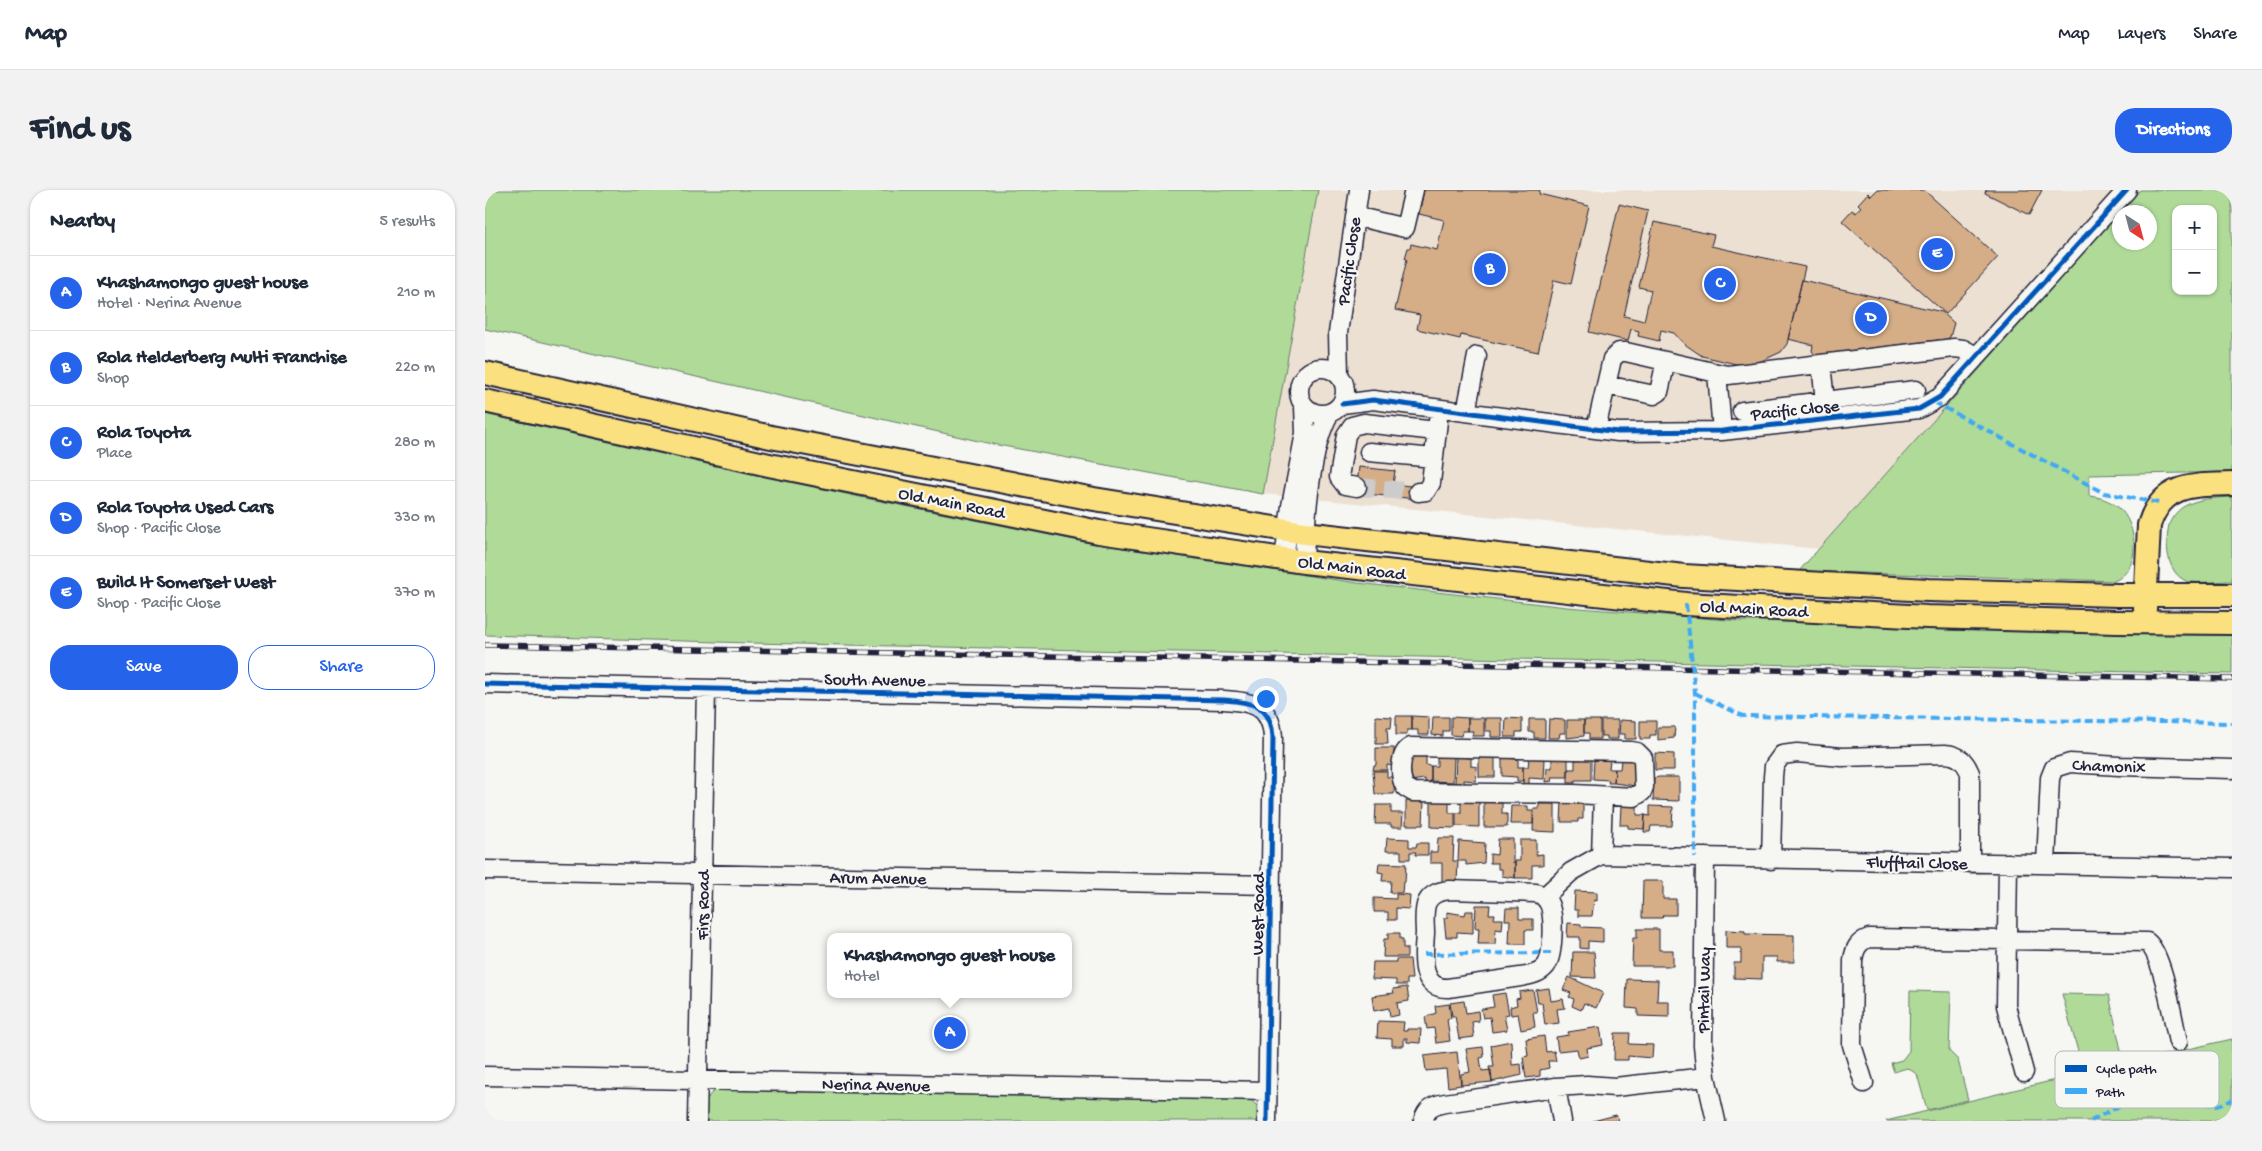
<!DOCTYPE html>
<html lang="en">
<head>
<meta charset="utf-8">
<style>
  body { margin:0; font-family:"Gochi Hand",sans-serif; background:#f2f2f3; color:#1f2937 }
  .controls { position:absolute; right:15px; top:15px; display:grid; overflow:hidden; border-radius:10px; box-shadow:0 1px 4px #0004 }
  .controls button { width:45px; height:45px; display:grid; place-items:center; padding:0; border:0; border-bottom:1px solid #e0e1e3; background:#fff; color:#1f2937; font:25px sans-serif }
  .compass { position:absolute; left:1627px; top:15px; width:45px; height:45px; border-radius:50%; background:#fff; box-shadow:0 1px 4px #0004; rotate:144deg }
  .you { position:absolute; left:780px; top:508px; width:18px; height:18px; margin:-12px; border:4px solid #fff; border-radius:50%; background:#1a73e8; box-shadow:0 0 0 8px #1a73e833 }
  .badge { display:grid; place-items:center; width:32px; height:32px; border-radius:50%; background:#2563eb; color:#fff; font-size:16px; font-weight:700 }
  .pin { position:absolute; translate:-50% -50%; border:2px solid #fff; box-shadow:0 1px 5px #0006 }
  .popup { position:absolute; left:342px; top:743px; width:245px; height:65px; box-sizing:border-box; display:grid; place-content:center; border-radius:10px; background:#fff; filter:drop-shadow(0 1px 4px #0005); font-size:16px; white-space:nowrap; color:#747a83 }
  .popup b { font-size:19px; color:#1f2937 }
  .popup::after { content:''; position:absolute; left:50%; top:100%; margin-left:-10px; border:10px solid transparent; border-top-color:#fff }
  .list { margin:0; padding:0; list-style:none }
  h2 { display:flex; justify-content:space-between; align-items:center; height:65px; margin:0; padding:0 20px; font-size:21px }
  h2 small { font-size:16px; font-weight:400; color:#747a83 }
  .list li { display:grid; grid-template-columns:32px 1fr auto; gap:15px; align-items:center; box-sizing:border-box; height:75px; padding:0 20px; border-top:1px solid #e0e1e3 }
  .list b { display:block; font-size:19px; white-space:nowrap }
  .list p { margin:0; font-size:16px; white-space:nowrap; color:#747a83 }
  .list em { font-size:16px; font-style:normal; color:#747a83 }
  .actions { display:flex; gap:10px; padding:15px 20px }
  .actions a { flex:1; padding:11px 0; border:1px solid #2563eb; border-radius:20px; text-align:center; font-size:18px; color:#2563eb }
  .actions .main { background:#2563eb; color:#fff }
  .map { position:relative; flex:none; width:1747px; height:931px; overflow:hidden; border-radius:20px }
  header { display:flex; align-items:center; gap:30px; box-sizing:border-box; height:70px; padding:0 25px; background:#fff; border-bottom:1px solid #e0e1e3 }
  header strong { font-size:24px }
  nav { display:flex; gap:28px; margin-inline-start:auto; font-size:18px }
  .intro { display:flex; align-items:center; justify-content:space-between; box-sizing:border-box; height:120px; padding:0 30px }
  h1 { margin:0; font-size:35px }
  .button { padding:12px 22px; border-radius:20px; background:#2563eb; color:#fff; font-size:18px; font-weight:700 }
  main { display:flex; gap:30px; padding:0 30px }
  aside { flex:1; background:#fff; border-radius:20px; box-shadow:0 1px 4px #0004 }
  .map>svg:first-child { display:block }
  .built { fill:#ece0d2 }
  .green { fill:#afda98; stroke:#687e6a; fill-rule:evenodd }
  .building { fill:#d5ae87; stroke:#22223b }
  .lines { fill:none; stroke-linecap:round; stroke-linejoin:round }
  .minor-tunnel { stroke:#cccccd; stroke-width:18; stroke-dasharray:18 9; stroke-linecap:butt }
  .minor-casing { stroke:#22223b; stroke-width:21 }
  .major-casing { stroke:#22223b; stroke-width:26 }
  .minor { stroke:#f6f6f2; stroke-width:18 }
  .major { stroke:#fbe080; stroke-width:22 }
  .rail-casing { stroke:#22223b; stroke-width:5.5 }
  .rail { stroke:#f6f6f2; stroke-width:4; stroke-dasharray:11; stroke-linecap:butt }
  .quiet { stroke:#3fa9f5; stroke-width:4; stroke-dasharray:8 4; stroke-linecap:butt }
  .cycleway-casing { stroke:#f6f6f2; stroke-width:8 }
  .cycleway { stroke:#0057b8; stroke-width:5 }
  .labels { text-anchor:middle; stroke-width:4.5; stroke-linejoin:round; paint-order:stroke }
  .street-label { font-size:18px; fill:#22223b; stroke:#f6f6f2 }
  .key { fill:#f6f6f2; stroke:#b6b6bb; stroke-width:1 }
  .key-label { font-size:14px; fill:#22223b }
</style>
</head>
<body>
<header>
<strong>Map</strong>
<nav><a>Map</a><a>Layers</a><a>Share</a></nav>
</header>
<div class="intro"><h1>Find us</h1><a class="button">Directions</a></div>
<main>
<aside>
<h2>Nearby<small>5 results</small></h2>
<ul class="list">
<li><span class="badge">A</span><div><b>Khashamongo guest house</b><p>Hotel · Nerina Avenue</p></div><em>210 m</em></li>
<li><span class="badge">B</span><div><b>Rola Helderberg Multi Franchise</b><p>Shop</p></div><em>220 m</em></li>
<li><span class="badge">C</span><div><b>Rola Toyota</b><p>Place</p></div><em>280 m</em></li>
<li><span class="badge">D</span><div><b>Rola Toyota Used Cars</b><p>Shop · Pacific Close</p></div><em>330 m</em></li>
<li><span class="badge">E</span><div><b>Build It Somerset West</b><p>Shop · Pacific Close</p></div><em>370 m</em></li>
</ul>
<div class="actions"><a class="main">Save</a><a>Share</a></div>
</aside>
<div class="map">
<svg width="1747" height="931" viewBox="0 0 1747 931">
  <rect width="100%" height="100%" fill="#f6f6f2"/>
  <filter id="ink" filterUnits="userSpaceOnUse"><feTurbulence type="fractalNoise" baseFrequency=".02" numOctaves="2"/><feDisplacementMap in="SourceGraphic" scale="10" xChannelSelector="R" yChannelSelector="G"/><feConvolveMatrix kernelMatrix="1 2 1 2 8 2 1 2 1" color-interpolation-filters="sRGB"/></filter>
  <g filter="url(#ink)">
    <!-- built -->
    <path class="built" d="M833 0H1655L1334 359 778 304Z"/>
    <!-- green -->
    <path class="green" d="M0 0H833L778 304 502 253 0 139Z
      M1655 0H1747V282L1604 285V306C1615 307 1624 310 1633 317 1653 334 1657 380 1629 391L1314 381 1634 23V52H1664V22H1635ZM1691 19H1728V101H1691Z
      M0 224 375 307 605 353 873 393 1082 417 1255 431 1747 438V484L265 453 0 445Z
      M1747 307V391C1736 391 1710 394 1701 391 1681 382 1680 353 1684 335 1686 328 1692 321 1698 317 1712 308 1731 308 1747 307Z
      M1425 801 1466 802 1464 861 1473 870 1483 910 1442 920 1432 884 1422 878 1409 882 1406 873 1417 870 1424 861Z
      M1577 804 1624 805 1639 874 1747 849V927L1725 931H1401L1599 883Z
      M233 899 764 908 774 918 775 931H219C220 918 219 905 233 899Z"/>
    <!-- building -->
    <path class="building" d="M939 0H1055L1054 4 1104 16 1086 94 1069 90 1053 162 976 145 975 149 932 139 935 125 910 120 922 69 920 68 923 58H925L926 54 952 60 959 30 934 24Z
      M1392 0H1439L1513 67 1461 124 1357 31 1367 20 1371 23 1376 17 1373 14 1383 3 1386 6Z
      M1501 0H1557L1544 25 1500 3Z
      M1134 14 1163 21 1139 126 1159 131 1166 100 1154 97 1169 32 1229 45 1226 56 1320 77 1302 154 1296 162 1272 173 1251 174 1217 166 1198 153 1189 143 1176 140 1174 151 1153 146 1154 141 1146 139 1143 151 1104 142Z
      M1317 90 1457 122 1469 133 1465 147 1462 149 1330 165 1327 161 1328 155 1303 149Z
      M874 277 910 281 908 294 934 297 932 309 871 303Z
      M891 526 907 527 906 538H902L903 554H891Z
      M911 526H927V540H922V545H911Z
      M927 526 944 527V545H933V540H927Z
      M948 527H964V541H958V546L947 545Z
      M966 527 983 528V541H977L976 546 966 545Z
      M983 528H999V546H987L988 541H983Z
      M1000 528H1017V547H1006V541H1000Z
      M1021 528 1037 529V542H1031V547H1020Z
      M1044 529H1060V548H1049V542H1044Z
      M1064 529 1080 530V543H1075L1074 548H1063Z
      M1082 530H1099V546L1082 548Z
      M1099 530H1115V549H1104V543H1099Z
      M1116 530H1133V549H1122V546H1116Z
      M1135 530 1151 531V549H1140V544H1134Z
      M1155 531H1171V545H1165V549H1155Z
      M1173 537H1190L1189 548 1173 550Z
      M891 558H909V576L902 575V580H888L889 575H891Z
      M1170 563 1189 564V580H1170Z
      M925 566H941V575L946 576V592H940V589L925 591Z
      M952 566 969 567 968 592 946 591V576H952Z
      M971 567 986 568V576L992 577 991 591 979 590V593H970Z
      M994 567H1010V587H994Z
      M1017 568 1033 569V577H1038V591H1032V587L1017 586Z
      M1044 568 1060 569 1059 589 1044 588V598H1038V577H1043Z
      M1067 569H1083V587H1066L1067 591 1061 592 1062 578H1067Z
      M1106 569V590H1090V593H1083V579H1090V570Z
      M1109 570H1125L1124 579H1130L1129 593H1123L1124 590 1108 589Z
      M1136 570 1151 571V596L1129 593 1130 579H1135Z
      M888 581H902V587H910L909 604H890Z
      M1174 587H1194V611L1168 610 1169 588Z
      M921 611H939L938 635H921Z
      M946 611 964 612V623H970V638L946 637Z
      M976 612H994V637L971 636V623H976Z
      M999 612 1017 613V624H1022V637H999Z
      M1077 612 1098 613V629H1093V632H1076Z
      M1054 614H1070V642L1048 641 1049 619H1054Z
      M891 615H906V623H918L917 637H906V634H890Z
      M1026 616H1043V621H1048V634H1025Z
      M1136 616H1152V625H1160L1159 639 1143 638V635H1135Z
      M1165 616 1188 617 1187 636H1166L1165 642H1159L1160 625 1165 626Z
      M902 648 924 649V657H931L932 653H943V665H930L931 662H925V669H916V661H901Z
      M953 648H969L968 671H973L972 693 957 692V673H945V662H952Z
      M1013 649H1028V673L1030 671V688L1017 686V679H1013V673H1005V664L1012 665Z
      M1035 650H1051V665L1058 664V675H1047V688H1030V671H1035Z
      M974 651 1000 653 999 673 981 675V671H973Z
      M894 673 921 674 920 692H918L917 703H905L906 691H897L898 683 893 682Z
      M1158 691H1178V709H1191V725H1178L1177 728H1157Z
      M1090 701 1112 702V711L1109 710 1107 726H1093V720H1089Z
      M911 704 925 705 924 719 911 718V730H903V722H889V708L911 709Z
      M991 715H1005L1004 724H1010L1009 729H1018L1017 740 1011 739 1010 754H993L994 738H990Z
      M1021 718H1034V729H1048V740H1040V754H1024L1025 730H1020Z
      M981 721H988V743L972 742V747H961L959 728H962V722L980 725Z
      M1083 733 1096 734V737L1118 738V752L1103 751V759L1095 758V747H1082Z
      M1152 739H1174V760H1188V776H1147L1148 748H1152Z
      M1241 740 1260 741V744L1309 745V772H1292V767H1277V789L1249 788V773H1256V758H1241Z
      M903 743H915V749H918V758H922V767H898L899 749H903Z
      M1088 762H1109L1111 788 1087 787Z
      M911 769H925L927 789H922V795H911V790L887 789 888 772H911Z
      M1084 787 1118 803 1111 818 1099 813 1096 820 1087 816 1089 809 1084 807 1086 803 1078 800Z
      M1142 789 1173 790 1172 811H1184V827L1153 826V819L1141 818Z
      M922 797 924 811 912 813 914 825 905 827 904 818 889 821 887 806 909 803 908 799Z
      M1064 798 1066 811 1078 809 1080 818 1072 819 1074 833 1060 835 1057 813H1053L1051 800Z
      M1048 800 1052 822H1048L1050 837 1036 840 1033 824 1026 825 1025 817 1032 815 1031 809 1035 808 1034 802Z
      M1020 803 1024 824 1019 825 1022 840 1007 842 1005 827 998 828 996 819 1009 817 1007 805Z
      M979 811 981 823 993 821 994 831 987 832 989 847 974 849 970 826H967L965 813Z
      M964 814 966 828 962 829 965 851 951 853 949 838 942 839 940 827 951 823 950 816Z
      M893 831 919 832 918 841H922V839H936L935 853 922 852V848H919V856H907V849L892 848Z
      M1115 837 1118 855 1102 858 1103 866 1094 868 1092 859 1073 861 1071 847 1084 845 1083 842Z
      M1130 843H1145L1144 854 1168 855 1167 868 1143 866V870H1129Z
      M1059 846 1061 862 1069 861 1071 871H1063L1064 878 1055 880V886L1041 888 1038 867 1043 866 1041 849Z
      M1026 851 1027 875 1036 874 1037 885 1007 892 1004 877H1009L1006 855Z
      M998 857 999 867 995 868 997 881 1006 880 1007 892 976 895V884L985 882 981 859Z
      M972 862 976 895 963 897 961 879 941 881 939 866Z
      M1131 925 1133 931H1108Z"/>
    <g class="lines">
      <!-- minor-tunnel -->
      <path class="minor-tunnel" d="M872 297 933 302"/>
      <!-- minor casing -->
      <g class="minor-casing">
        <path id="minor" d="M870 26 920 38 929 0
          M1336 174 1340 211
          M814 201a23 23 0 1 1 46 0a23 23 0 1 1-46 0Z
          M854 185 853 143 874 0
          M1121 195 1169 205 1174 202 1181 171
          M857 214 888 210 1133 242 1237 241 1434 219 1455 207 1642 0
          M1257 221 1431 200
          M981 222 992 166
          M1111 239 1127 169 1134 162H1141L1232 183
          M1237 241 1232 183 1243 185 1469 158 1478 159 1491 166
          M884 262 949 268
          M872 297 860 295 854 287 861 245 867 236 879 233 951 241
          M933 302 941 301 946 293 953 231
          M799 369 806 316 820 243 819 216
          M819 372C820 334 825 255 845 223
          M0 494 739 510C767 512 786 515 788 547L782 931
          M926 557 1146 561 1152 562 1158 568 1159 597 1157 602 1149 607 1089 604 928 602 920 597C914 586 914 563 926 557Z
          M1116 665 1118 606
          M1220 667 1218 856 1221 887 1231 931
          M1286 670 1288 587 1289 576 1297 565 1312 563 1357 567 1460 564C1474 565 1480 571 1485 583V673
          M1523 673 1521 816 1539 882
          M1561 674 1565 588 1569 578 1585 573 1634 576 1747 579
          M0 680 786 695
          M965 700 1051 703C1056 704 1060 707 1063 712 1070 722 1069 768 1060 777 1054 784 1044 786 1035 787L963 798C933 799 939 763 940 743 940 734 938 721 942 712 947 703 955 701 965 700Z
          M1059 707 1086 682 1116 665 1747 678
          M0 886 782 901
          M1379 893 1367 855 1368 770C1370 758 1373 752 1384 748L1662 752C1678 764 1688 830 1693 852
          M1071 897 1077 931
          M212 931 221 499
          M938 931C941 919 948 915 960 913L1071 897 1102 895 1130 897 1221 887"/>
      </g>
      <!-- major casing -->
      <g class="major-casing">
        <path id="major" d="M0 183 286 247 609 309 820 343 1199 386 1443 400 1632 405H1747
          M0 211 284 275 614 342 819 372 1201 414 1442 427 1632 432 1747 433
          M1660 419 1664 335C1677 293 1709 295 1747 294"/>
      </g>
      <!-- minor -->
      <use href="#minor" class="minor"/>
      <!-- major -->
      <use href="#major" class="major"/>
      <!-- rail casing -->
      <g class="rail-casing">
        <path id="rail" d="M0 455 1747 489"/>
      </g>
      <!-- rail -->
      <use href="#rail" class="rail"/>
      <!-- quiet -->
      <path class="quiet" d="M1449 212 1619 303 1674 313
        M1201 414 1210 503V667
        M1210 503 1258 526 1747 533
        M939 764 1066 763
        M1606 931 1645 910 1681 904 1732 916 1747 910"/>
      <!-- cycleway casing -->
      <g class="cycleway-casing">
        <path id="cycleway" d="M857 214 888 210 1133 242 1237 241 1434 219 1455 207 1642 0
          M0 494 739 510C767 512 786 515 788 547L782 931"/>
      </g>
      <!-- cycleway -->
      <use href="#cycleway" class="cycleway"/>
    </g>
  </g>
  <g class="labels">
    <!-- street labels -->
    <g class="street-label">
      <text transform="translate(863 71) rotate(-82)" y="6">Pacific Close</text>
      <text transform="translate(1310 219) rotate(-6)" y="6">Pacific Close</text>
      <text transform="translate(467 312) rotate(11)" y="6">Old Main Road</text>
      <text transform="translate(867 377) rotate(7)" y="6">Old Main Road</text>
      <text transform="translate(1269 418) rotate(3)" y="6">Old Main Road</text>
      <text transform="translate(390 489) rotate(1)" y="6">South Avenue</text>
      <text transform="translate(1624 575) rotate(2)" y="6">Chamonix</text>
      <text transform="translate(1432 672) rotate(1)" y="6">Flufftail Close</text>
      <text transform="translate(393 687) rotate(1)" y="6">Arum Avenue</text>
      <text transform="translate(217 715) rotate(-89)" y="6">Firs Road</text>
      <text transform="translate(772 724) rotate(-89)" y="6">West Road</text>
      <text transform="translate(1218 800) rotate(-89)" y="6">Pintail Way</text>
      <text transform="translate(391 894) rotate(1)" y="6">Nerina Avenue</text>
    </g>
  </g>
  <!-- legend -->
  <rect x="1570" y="861" width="164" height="57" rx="8" class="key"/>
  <rect x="1580" y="875" width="22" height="7" fill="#0057b8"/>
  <rect x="1580" y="898" width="22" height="6" fill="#3fa9f5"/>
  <g class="key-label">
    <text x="1611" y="883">Cycle path</text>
    <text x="1611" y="906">Path</text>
  </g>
</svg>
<div class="controls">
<button>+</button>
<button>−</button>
</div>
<svg class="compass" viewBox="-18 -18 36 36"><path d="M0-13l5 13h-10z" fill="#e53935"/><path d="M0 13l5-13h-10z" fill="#747a83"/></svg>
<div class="you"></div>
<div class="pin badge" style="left:465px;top:843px">A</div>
<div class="popup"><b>Khashamongo guest house</b>Hotel</div>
<div class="pin badge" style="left:1005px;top:79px">B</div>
<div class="pin badge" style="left:1235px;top:94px">C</div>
<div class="pin badge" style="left:1386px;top:128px">D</div>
<div class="pin badge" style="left:1452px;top:64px">E</div>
</div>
</main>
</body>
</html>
